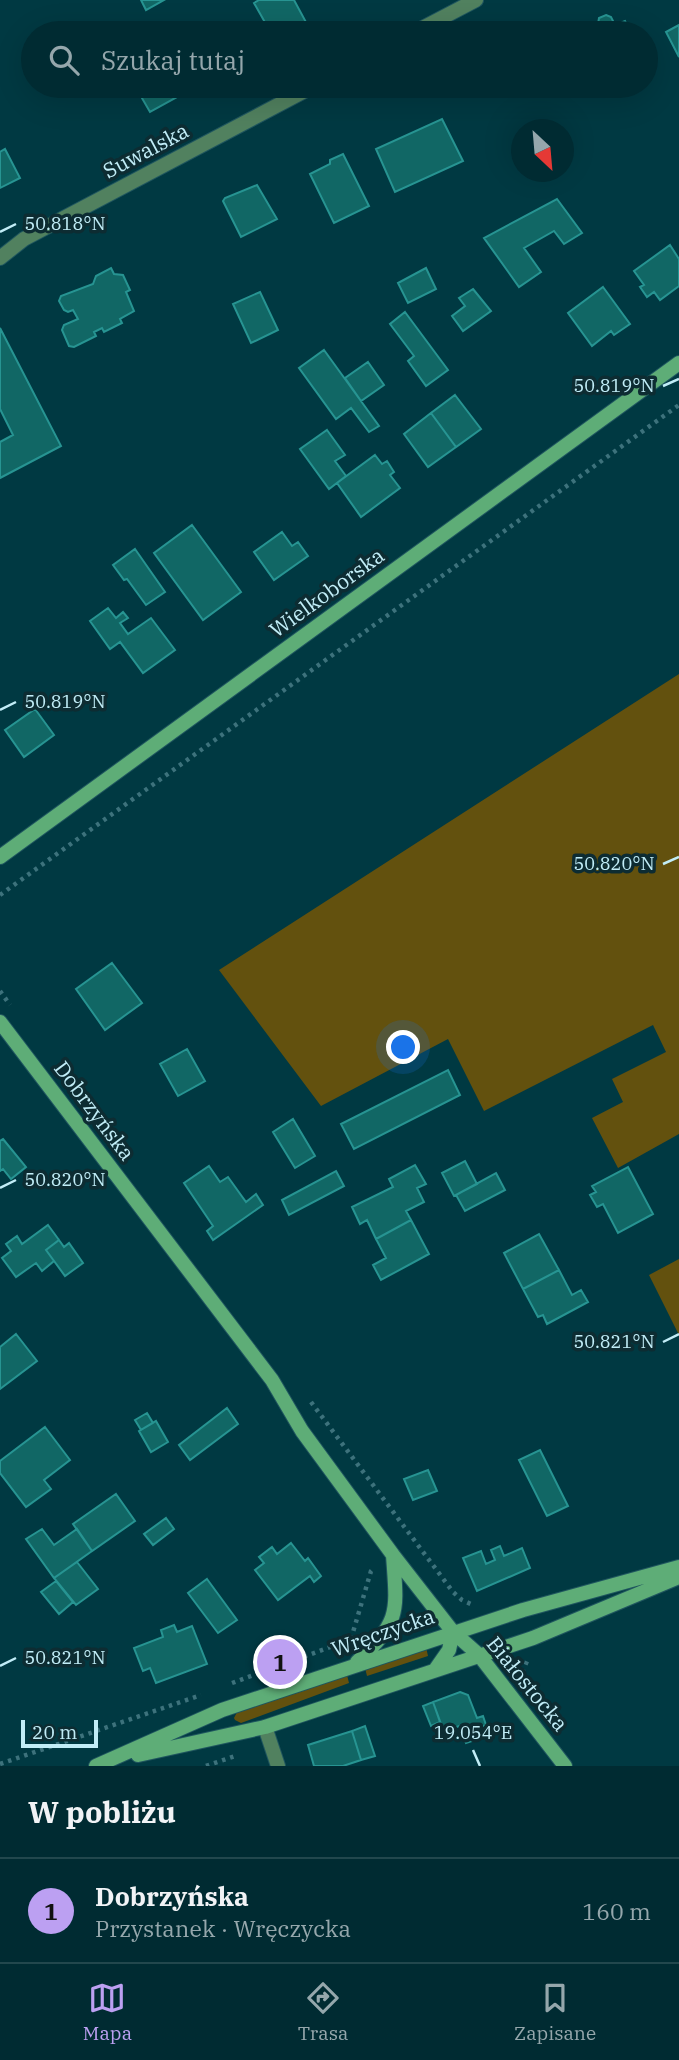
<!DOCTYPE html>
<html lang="pl">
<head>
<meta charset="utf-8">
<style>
  body { margin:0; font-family:"IBM Plex Serif",serif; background:#0a333a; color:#f1f3f6 }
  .compass { position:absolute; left:511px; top:119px; width:63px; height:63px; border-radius:50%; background:#002b32; box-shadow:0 7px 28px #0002; rotate:154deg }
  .scale { position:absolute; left:21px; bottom:18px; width:77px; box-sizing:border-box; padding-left:7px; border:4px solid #c1edf7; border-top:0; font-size:19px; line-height:24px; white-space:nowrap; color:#c1edf7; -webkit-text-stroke:5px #0d2c32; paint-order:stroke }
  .you { position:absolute; left:404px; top:1048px; width:24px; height:24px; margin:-18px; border:5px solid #fff; border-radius:50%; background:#1a73e8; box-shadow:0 0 0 10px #1a73e833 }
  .badge { display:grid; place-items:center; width:46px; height:46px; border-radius:50%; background:#bca0f2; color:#111; font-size:23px; font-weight:700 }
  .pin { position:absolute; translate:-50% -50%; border:4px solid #fff; box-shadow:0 2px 7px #0006 }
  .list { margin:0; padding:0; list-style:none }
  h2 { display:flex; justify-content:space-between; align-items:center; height:91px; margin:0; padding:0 28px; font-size:30px }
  h2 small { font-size:23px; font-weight:400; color:#95a7ac }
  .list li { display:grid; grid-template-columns:46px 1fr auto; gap:21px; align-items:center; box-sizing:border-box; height:105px; padding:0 28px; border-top:2px solid #22474d }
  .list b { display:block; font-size:26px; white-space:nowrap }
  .list p { margin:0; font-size:23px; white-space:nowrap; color:#95a7ac }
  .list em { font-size:23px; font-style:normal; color:#95a7ac }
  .icon { flex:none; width:38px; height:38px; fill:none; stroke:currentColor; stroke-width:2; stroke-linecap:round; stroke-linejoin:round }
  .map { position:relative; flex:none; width:679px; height:1766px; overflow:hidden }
  .search { position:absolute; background:#002b32; box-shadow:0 7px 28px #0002; left:21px; right:21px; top:21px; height:77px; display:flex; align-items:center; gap:18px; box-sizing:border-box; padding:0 24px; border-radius:38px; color:#95a7ac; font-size:26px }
  .sheet { height:196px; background:#002b32 }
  nav { display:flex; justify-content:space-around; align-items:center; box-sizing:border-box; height:98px; border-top:2px solid #22474d; background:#002b32; font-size:19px; color:#95a7ac }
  nav a { display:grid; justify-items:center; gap:4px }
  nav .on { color:#bca0f2 }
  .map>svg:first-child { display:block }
  .green { fill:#63510e }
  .building { fill:#116765; stroke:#279492; stroke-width:2 }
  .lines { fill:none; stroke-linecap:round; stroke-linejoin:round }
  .street-casing { stroke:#1f565f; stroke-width:16 }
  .secondary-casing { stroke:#1f565f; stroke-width:16 }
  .path { stroke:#3d727c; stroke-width:4.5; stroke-dasharray:3.5 5; stroke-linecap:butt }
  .street { stroke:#51815f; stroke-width:14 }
  .secondary { stroke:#5ead77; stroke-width:14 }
  .ticks { fill:none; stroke:#c1edf7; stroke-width:2.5 }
  .labels { text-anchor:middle; stroke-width:7; stroke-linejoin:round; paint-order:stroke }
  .street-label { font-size:21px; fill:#c1edf7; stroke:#0d2c32 }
  .ticks-label { font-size:18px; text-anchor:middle; fill:#c1edf7; stroke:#0d2c32; stroke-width:7; stroke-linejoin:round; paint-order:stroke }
</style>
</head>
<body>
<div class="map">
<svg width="679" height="1766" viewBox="0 0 679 1766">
  <rect width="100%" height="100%" fill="#003942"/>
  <!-- green -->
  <path class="green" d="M679 674V1134L618 1168 592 1118 623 1102 612 1079 666 1052 653 1025 484 1111 448 1039 321 1106 219 970Z
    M679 1259V1335L649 1275Z
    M426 1647 428 1656 367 1676 365 1668Z
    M347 1675 349 1683 241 1723 235 1720 234 1718 237 1712Z"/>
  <!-- building -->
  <path class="building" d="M141 0H164L146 10Z
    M259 0H294L307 24 290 33H271L254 3Z
    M606 15 611 17 615 25 625 21 631 33H583L582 31 598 24 599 18Z
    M679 25V57L666 32Z
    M135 86H187L190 90 150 112Z
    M442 119 463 161 395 192 376 149Z
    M5 149 20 178 0 188V152Z
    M343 154 369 206 334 223 310 174 330 164V160Z
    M257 185 277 219 241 237 223 201 225 198Z
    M557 199 582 233 564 244 554 231 524 248 541 272 519 287 484 238Z
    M670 245 679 259V286L660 300 654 292 647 297 640 287 644 285 634 271Z
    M111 268 114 274 123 275 130 290 126 292 134 311 120 319 122 323 104 332 102 328 94 332 96 336 74 347 69 346 62 330 64 325 78 319 73 310 68 312 64 310 59 301 61 296 93 284 96 276Z
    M426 268 436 289 408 303 398 283Z
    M603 287 630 324 614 335 611 331 592 346 568 313Z
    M473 289 491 311 463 331 452 316 465 306 459 298Z
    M260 292 278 330 251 343 233 304Z
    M405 312 448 370 426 386 408 361 414 356 390 324Z
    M0 328 61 446 0 478V442L13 435 0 409Z
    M324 350 379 426 369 432 351 408 336 419 299 368Z
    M368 362 384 385 361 401 345 378Z
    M455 395 481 429 456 447 431 413Z
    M431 413 456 447 428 467 404 434Z
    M327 430 345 455 335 461 346 476 329 489 300 449Z
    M375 455 382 464 387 461 394 472 390 475 400 488 361 517 337 483Z
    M192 525 241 592 203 620 154 553Z
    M282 532 292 546 298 542 308 556 274 580 254 552Z
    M135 549 165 592 146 605 127 579 124 580 113 565Z
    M108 608 116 618 123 612 128 618 120 623 128 634 151 618 175 650 143 673 120 642 110 649 90 621Z
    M35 709 54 735 24 757 5 730Z
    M112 963 142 1003 105 1030 76 989Z
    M187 1049 205 1081 178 1096 160 1064Z
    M448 1070 460 1095 354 1149 341 1124Z
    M293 1119 315 1156 295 1168 273 1132Z
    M3 1139 26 1167 11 1179 3 1169 0 1171V1141Z
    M465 1161 477 1184 454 1196 442 1173Z
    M415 1165 426 1184 417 1188 424 1202 406 1211 411 1220 376 1239 367 1220 360 1224 352 1207 393 1187 389 1179Z
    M209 1166 220 1182 228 1177 246 1202 256 1194 263 1205 213 1240 207 1231 213 1226 184 1183Z
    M628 1167 653 1214 618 1233 603 1204 597 1207 590 1195 596 1192 592 1186Z
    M336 1171 344 1186 289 1215 282 1200Z
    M496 1173 505 1190 465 1211 456 1195Z
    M411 1220 429 1254 381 1280 373 1265 386 1258 376 1239Z
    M48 1225 59 1240 46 1250 54 1261 42 1271 36 1263 16 1277 2 1258 11 1251 6 1244 17 1236 22 1244Z
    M539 1234 559 1270 523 1289 504 1253Z
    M59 1240 64 1247 69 1243 83 1263 65 1276 46 1250Z
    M559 1270 572 1295 581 1290 588 1302 547 1324 543 1315 538 1317 523 1289Z
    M16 1334 37 1361 0 1389V1347Z
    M227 1408 238 1424 190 1460 179 1445Z
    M147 1413 153 1423 141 1430 135 1420Z
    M156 1421 168 1442 151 1452 139 1431Z
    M45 1427 70 1460 44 1480 51 1489 26 1507 0 1473V1461Z
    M540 1450 568 1506 547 1516 519 1460Z
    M428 1470 437 1491 413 1500 404 1479Z
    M116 1494 135 1521 92 1551 73 1524Z
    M166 1518 174 1529 153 1545 144 1534Z
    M42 1529 54 1545 77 1529 92 1551 54 1578 26 1539Z
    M291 1543 305 1561 308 1558 321 1576 314 1582 310 1576 278 1600 255 1570 264 1563 259 1557 272 1547 277 1554Z
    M500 1546 504 1556 522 1548 530 1568 477 1591 463 1558 481 1551 486 1564 495 1560 491 1550Z
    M77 1562 98 1589 76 1605 54 1578Z
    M207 1579 237 1620 218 1633 188 1593Z
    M56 1581 73 1602 59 1614 41 1592Z
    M174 1625 177 1632 192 1626 207 1664 156 1683 150 1668 143 1671 134 1648 163 1637 161 1630Z
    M282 1659 283 1663 266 1670 265 1666Z
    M460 1692 468 1695 477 1718 483 1716 486 1725 480 1727 484 1737 466 1743 459 1726 444 1732 433 1702Z
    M433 1702 440 1722 431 1726 423 1706Z
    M365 1726 375 1756 361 1760 352 1731Z
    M352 1731 361 1760 343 1766H314L308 1745Z"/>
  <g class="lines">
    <!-- street casing -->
    <g class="street-casing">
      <path id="street" d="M413 33 476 0
        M0 258 24 239 314 86
        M265 1727 278 1766"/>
    </g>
    <!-- secondary casing -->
    <g class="secondary-casing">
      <path id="secondary" d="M0 857 679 363
        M0 1022 272 1380 302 1431 393 1555 453 1632 479 1655 565 1766
        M357 1662C401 1620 397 1613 393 1555
        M435 1670 449 1650 453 1632
        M138 1755 265 1727 533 1638 679 1577
        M96 1766 222 1710 523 1610 679 1567"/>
    </g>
    <!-- path -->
    <path class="path" d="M0 895 679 405
      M0 991 10 1005
      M311 1402 453 1592 462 1600 473 1605
      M351 1639 371 1571 374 1568
      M524 1681 523 1670 528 1659
      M232 1683 344 1642
      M0 1764 201 1695
      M206 1766 235 1756"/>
    <!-- street -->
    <use href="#street" class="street"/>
    <!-- secondary -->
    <use href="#secondary" class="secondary"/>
  </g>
  <!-- ticks -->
  <path class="ticks" d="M0 232 16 224M663 386 679 379M0 710 16 702M663 864 679 857M0 1188 16 1180M663 1342 679 1334M0 1666 16 1658M473 1750 480 1766"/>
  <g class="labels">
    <!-- street labels -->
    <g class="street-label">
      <text transform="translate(146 151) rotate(-28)" y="7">Suwalska</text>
      <text transform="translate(327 593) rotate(-36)" y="7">Wielkoborska</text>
      <text transform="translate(94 1111) rotate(53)" y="7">Dobrzyńska</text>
      <text transform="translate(383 1633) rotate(-19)" y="7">Wręczycka</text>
      <text transform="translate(527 1684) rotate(51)" y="7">Białostocka</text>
    </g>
  </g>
  <g class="ticks-label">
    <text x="65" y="230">50.818°N</text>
    <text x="614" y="392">50.819°N</text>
    <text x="65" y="708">50.819°N</text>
    <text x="614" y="870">50.820°N</text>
    <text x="65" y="1186">50.820°N</text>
    <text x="614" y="1348">50.821°N</text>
    <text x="65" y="1664">50.821°N</text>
    <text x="473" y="1739">19.054°E</text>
  </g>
</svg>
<svg class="compass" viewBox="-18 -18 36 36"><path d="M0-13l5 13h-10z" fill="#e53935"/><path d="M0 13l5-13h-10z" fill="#95a7ac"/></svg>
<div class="scale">20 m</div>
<div class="you"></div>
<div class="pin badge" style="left:280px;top:1662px">1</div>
<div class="search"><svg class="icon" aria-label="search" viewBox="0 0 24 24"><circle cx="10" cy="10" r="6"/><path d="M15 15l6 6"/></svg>Szukaj tutaj</div>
</div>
<section class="sheet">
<h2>W pobliżu<small></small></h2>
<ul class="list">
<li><span class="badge">1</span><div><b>Dobrzyńska</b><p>Przystanek · Wręczycka</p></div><em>160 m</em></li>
</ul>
</section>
<nav>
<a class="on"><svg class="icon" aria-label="map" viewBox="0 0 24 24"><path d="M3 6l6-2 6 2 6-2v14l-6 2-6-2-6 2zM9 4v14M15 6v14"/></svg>Mapa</a>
<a><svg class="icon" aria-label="directions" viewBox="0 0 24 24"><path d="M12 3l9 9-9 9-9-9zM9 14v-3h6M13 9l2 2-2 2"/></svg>Trasa</a>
<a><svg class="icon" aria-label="saved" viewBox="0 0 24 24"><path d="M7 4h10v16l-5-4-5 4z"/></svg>Zapisane</a>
</nav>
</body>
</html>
